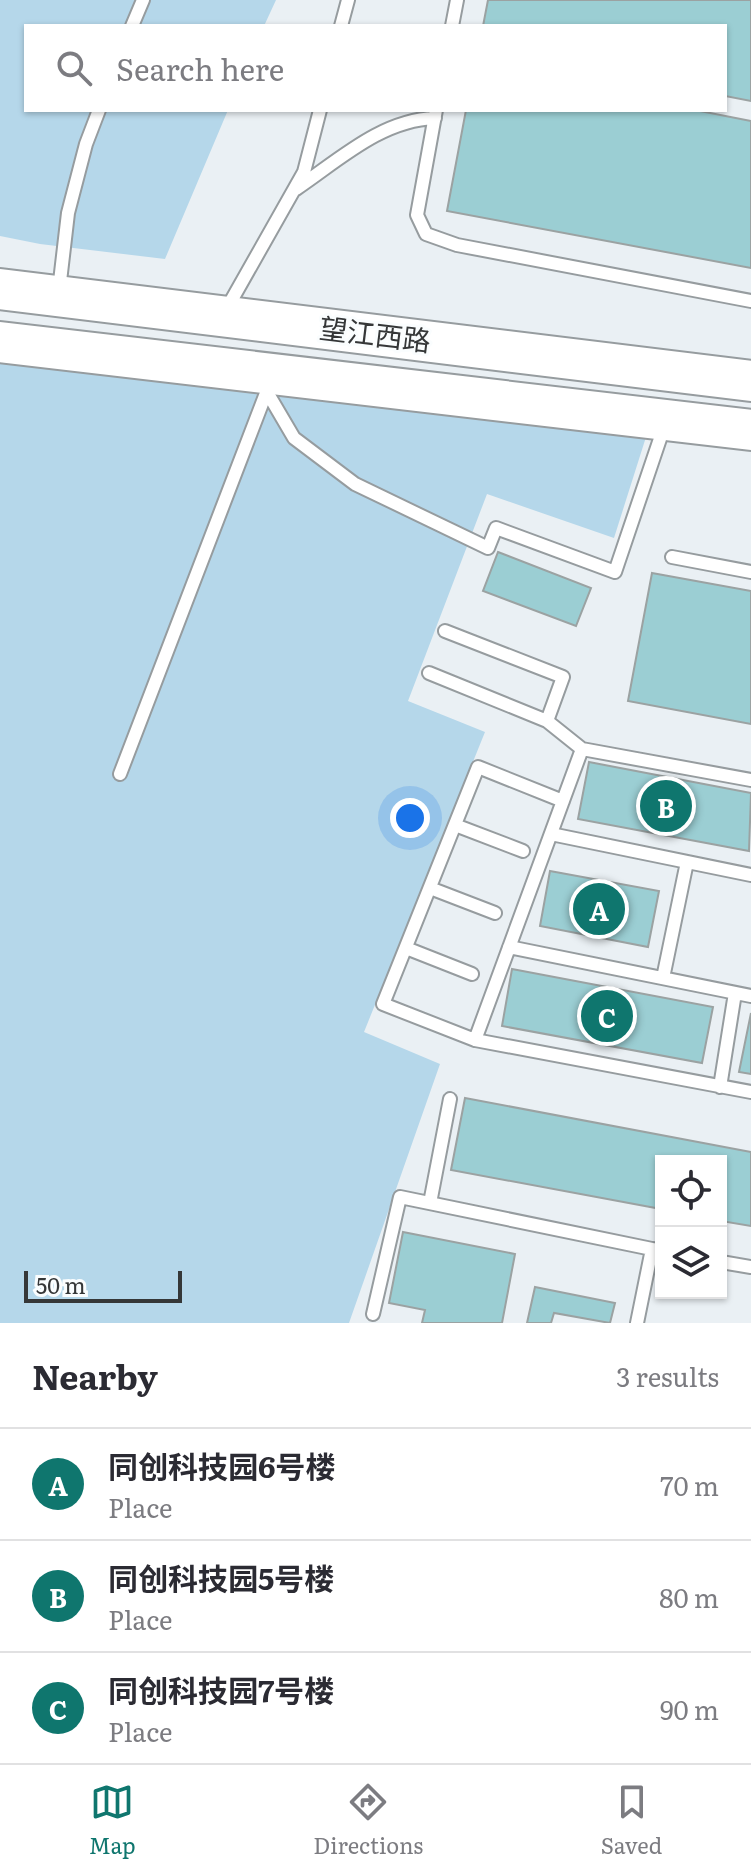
<!DOCTYPE html>
<html lang="en">
<head>
<meta charset="utf-8">
<style>
  body { margin:0; font-family:Literata,"Noto Sans SC",serif; background:#f7f7f7; color:#2b2b33 }
  .controls { position:absolute; right:24px; bottom:24px; display:grid; overflow:hidden; border-radius:0px; box-shadow:0 2px 6px #0004 }
  .controls button { width:72px; height:72px; display:grid; place-items:center; padding:0; border:0; border-bottom:2px solid #e1e1e2; background:#fff; color:#2b2b33; font:40px sans-serif }
  .scale { position:absolute; left:24px; bottom:20px; width:158px; box-sizing:border-box; padding-left:8px; border:4px solid #353738; border-top:0; font-size:22px; line-height:28px; white-space:nowrap; color:#353738; -webkit-text-stroke:6px #fafdfe; paint-order:stroke }
  .you { position:absolute; left:410px; top:818px; width:28px; height:28px; margin:-20px; border:6px solid #fff; border-radius:50%; background:#1a73e8; box-shadow:0 0 0 12px #1a73e833 }
  .badge { display:grid; place-items:center; width:52px; height:52px; border-radius:50%; background:#0f766e; color:#fff; font-size:26px; font-weight:700 }
  .pin { position:absolute; translate:-50% -50%; border:4px solid #fff; box-shadow:0 2px 8px #0006 }
  .list { margin:0; padding:0; list-style:none }
  h2 { display:flex; justify-content:space-between; align-items:center; height:104px; margin:0; padding:0 32px; font-size:34px }
  h2 small { font-size:26px; font-weight:400; color:#7c7c81 }
  .list li { display:grid; grid-template-columns:52px 1fr auto; gap:24px; align-items:center; box-sizing:border-box; height:112px; padding:0 32px; border-top:2px solid #e1e1e2 }
  .list b { display:block; font-size:30px; white-space:nowrap }
  .list p { margin:0; font-size:26px; white-space:nowrap; color:#7c7c81 }
  .list em { font-size:26px; font-style:normal; color:#7c7c81 }
  .icon { flex:none; width:44px; height:44px; fill:none; stroke:currentColor; stroke-width:2; stroke-linecap:round; stroke-linejoin:round }
  .map { position:relative; flex:none; width:751px; height:1323px; overflow:hidden }
  .search { position:absolute; background:#fff; box-shadow:0 2px 6px #0004; left:24px; right:24px; top:24px; height:88px; display:flex; align-items:center; gap:20px; box-sizing:border-box; padding:0 28px; border-radius:0px; color:#7c7c81; font-size:30px }
  .sheet { height:440px; background:#fff }
  nav { display:flex; justify-content:space-around; align-items:center; box-sizing:border-box; height:112px; border-top:2px solid #e1e1e2; background:#fff; font-size:22px; color:#7c7c81 }
  nav a { display:grid; justify-items:center; gap:4px }
  nav .on { color:#0f766e }
  .map>svg:first-child { display:block }
  .green { fill:#b5d7ea }
  .building { fill:#9bced3; stroke:#9ba2a2; stroke-width:2 }
  .lines { fill:none; stroke-linecap:round; stroke-linejoin:round }
  .lane-casing { stroke:#969c9f; stroke-width:16 }
  .primary-casing { stroke:#969c9f; stroke-width:44 }
  .lane { stroke:#fff; stroke-width:12 }
  .primary { stroke:#fff; stroke-width:40 }
  .labels { text-anchor:middle; stroke-width:6; stroke-linejoin:round; paint-order:stroke }
  .street-label { font-size:28px; fill:#353738; stroke:#fafdfe }
</style>
</head>
<body>
<div class="map">
<svg width="751" height="1323" viewBox="0 0 751 1323">
  <rect width="100%" height="100%" fill="#eaf0f4"/>
  <!-- green -->
  <path class="green" d="M0 0H276L264 26H26V110H228L165 259 40 244 0 236Z
    M0 361 646 437 614 538 487 494 408 701 485 732 364 1032 440 1064 349 1323H0Z"/>
  <!-- building -->
  <path class="building" d="M488 0H751V101L725 96V26H483Z
    M466 110H695L751 121V268L447 211Z
    M498 552 591 588 576 626 483 591Z
    M652 573 751 591V724L628 701Z
    M589 762 751 793 749 851 578 819Z
    M550 871 659 891 648 947 540 926Z
    M512 969 713 1007 702 1063 502 1026Z
    M751 1013V1074L739 1072Z
    M465 1098 751 1152V1226L721 1221V1161H661V1209L451 1170Z
    M403 1232 515 1254 502 1323H422L425 1310 389 1303Z
    M535 1287 615 1303 610 1323 554 1313 551 1323H527Z"/>
  <g class="lines">
    <!-- lane casing -->
    <g class="lane-casing">
      <path id="lane" d="M132 26 143 0
        M341 26 348 0
        M452 26 457 0
        M436 110 417 215 426 234 457 245 751 301
        M296 189C339 160 381 120 435 118
        M59 290 68 213 86 144 99 110
        M226 310 304 172 320 110
        M267 392 294 438 355 484 488 548 496 528 615 572 664 427
        M672 557 751 572
        M445 631 563 677 547 721 582 749
        M429 673 547 721
        M120 774 268 388
        M751 780 582 749 475 1040 751 1092
        M455 825 523 851
        M551 834 751 875
        M430 888 495 913
        M509 947 751 996
        M406 948 472 974
        M663 978 687 862
        M475 1040 383 1004 478 767 563 801
        M720 1087 735 993
        M430 1203 450 1099
        M721 1262 751 1267
        M373 1314 400 1197 652 1249
        M637 1323 652 1249 661 1250"/>
    </g>
    <!-- primary casing -->
    <g class="primary-casing">
      <path id="primary" d="M0 289 751 381
        M0 342 751 430"/>
    </g>
    <!-- lane -->
    <use href="#lane" class="lane"/>
    <!-- primary -->
    <use href="#primary" class="primary"/>
  </g>
  <g class="labels">
    <!-- street labels -->
    <g class="street-label">
      <text transform="translate(375 335) rotate(7)" y="10">望江西路</text>
    </g>
  </g>
</svg>
<div class="controls">
<button><svg class="icon" aria-label="locate" viewBox="0 0 24 24"><circle cx="12" cy="12" r="6"/><path d="M12 2v4M12 18v4M2 12h4M18 12h4"/></svg></button>
<button><svg class="icon" aria-label="layers" viewBox="0 0 24 24"><path d="M12 4l9 5-9 5-9-5zM3 14l9 5 9-5"/></svg></button>
</div>
<div class="scale">50 m</div>
<div class="you"></div>
<div class="pin badge" style="left:599px;top:909px">A</div>
<div class="pin badge" style="left:666px;top:806px">B</div>
<div class="pin badge" style="left:607px;top:1016px">C</div>
<div class="search"><svg class="icon" aria-label="search" viewBox="0 0 24 24"><circle cx="10" cy="10" r="6"/><path d="M15 15l6 6"/></svg>Search here</div>
</div>
<section class="sheet">
<h2>Nearby<small>3 results</small></h2>
<ul class="list">
<li><span class="badge">A</span><div><b>同创科技园6号楼</b><p>Place</p></div><em>70 m</em></li>
<li><span class="badge">B</span><div><b>同创科技园5号楼</b><p>Place</p></div><em>80 m</em></li>
<li><span class="badge">C</span><div><b>同创科技园7号楼</b><p>Place</p></div><em>90 m</em></li>
</ul>
</section>
<nav>
<a class="on"><svg class="icon" aria-label="map" viewBox="0 0 24 24"><path d="M3 6l6-2 6 2 6-2v14l-6 2-6-2-6 2zM9 4v14M15 6v14"/></svg>Map</a>
<a><svg class="icon" aria-label="directions" viewBox="0 0 24 24"><path d="M12 3l9 9-9 9-9-9zM9 14v-3h6M13 9l2 2-2 2"/></svg>Directions</a>
<a><svg class="icon" aria-label="saved" viewBox="0 0 24 24"><path d="M7 4h10v16l-5-4-5 4z"/></svg>Saved</a>
</nav>
</body>
</html>
